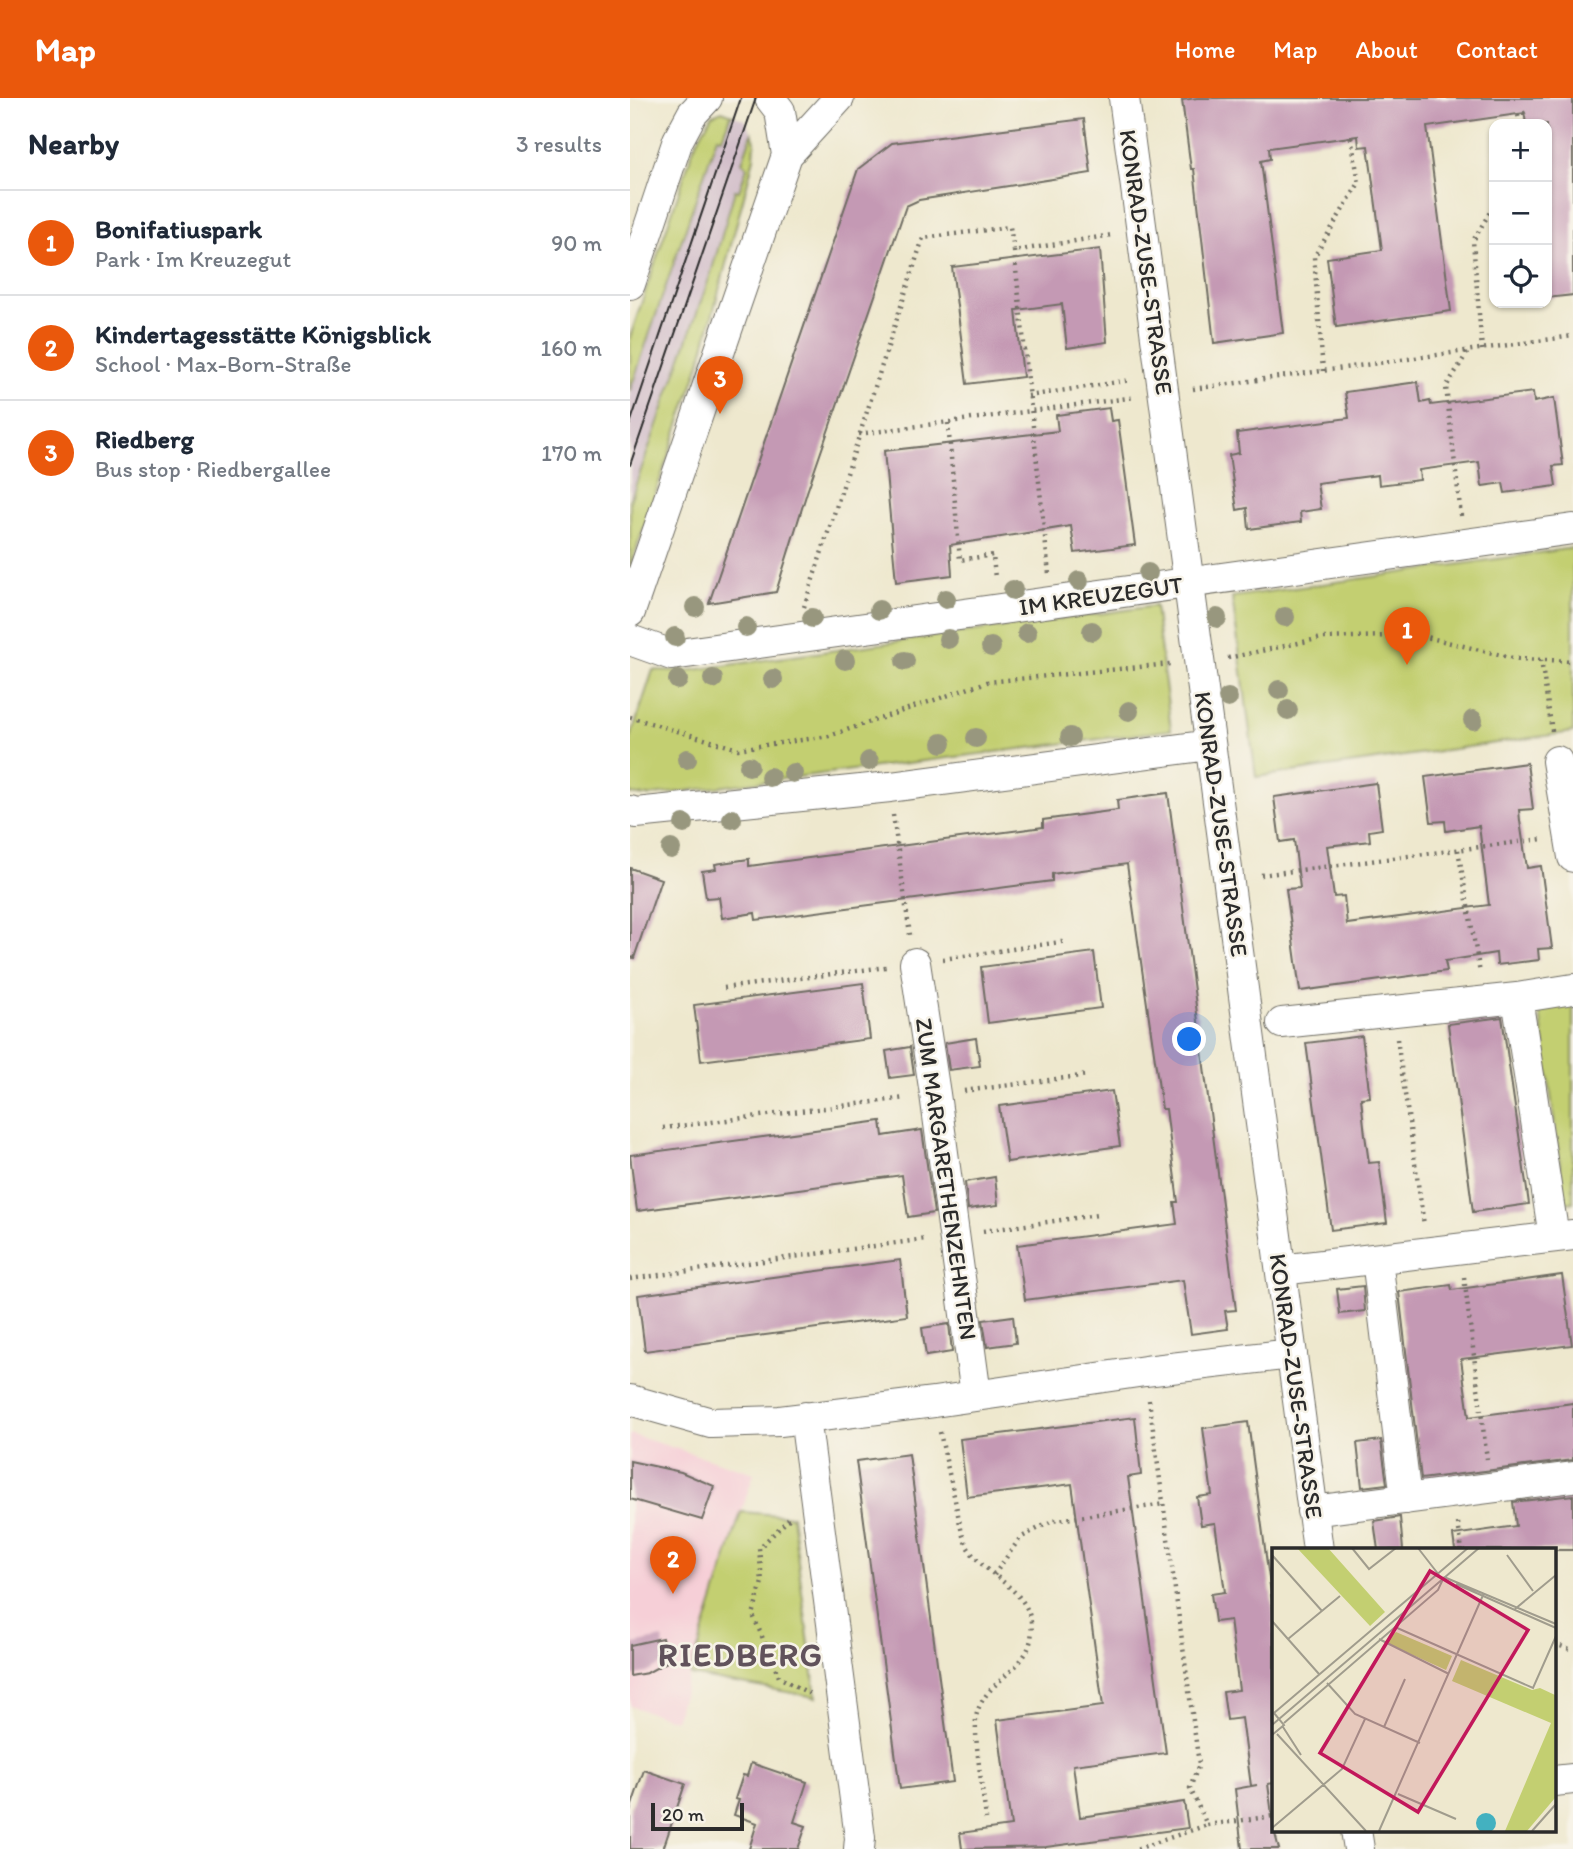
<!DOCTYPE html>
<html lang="en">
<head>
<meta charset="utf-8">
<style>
  body { margin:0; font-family:Itim,sans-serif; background:#f2f2f3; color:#1f2937 }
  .controls { position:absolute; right:21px; top:21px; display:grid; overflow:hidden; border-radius:14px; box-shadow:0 2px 5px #0004 }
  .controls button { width:63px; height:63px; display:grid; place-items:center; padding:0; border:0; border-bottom:2px solid #e0e1e3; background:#fff; color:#1f2937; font:35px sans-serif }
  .scale { position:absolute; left:21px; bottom:18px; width:93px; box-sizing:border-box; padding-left:7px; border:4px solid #2b2b2b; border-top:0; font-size:19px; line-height:24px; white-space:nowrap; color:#2b2b2b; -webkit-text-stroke:5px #f7f3e8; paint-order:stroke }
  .you { position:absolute; left:560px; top:942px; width:24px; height:24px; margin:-18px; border:5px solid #fff; border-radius:50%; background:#1a73e8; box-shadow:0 0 0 10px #1a73e833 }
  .badge { display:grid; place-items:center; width:46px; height:46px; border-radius:50%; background:#ea580c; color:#fff; font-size:23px; font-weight:700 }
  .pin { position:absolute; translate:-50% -58px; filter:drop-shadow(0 2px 4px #0008) }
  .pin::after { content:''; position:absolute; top:37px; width:24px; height:21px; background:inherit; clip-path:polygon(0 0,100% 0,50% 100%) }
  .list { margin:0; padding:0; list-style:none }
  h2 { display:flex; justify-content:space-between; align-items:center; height:91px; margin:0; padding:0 28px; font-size:30px }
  h2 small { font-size:23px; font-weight:400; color:#747a83 }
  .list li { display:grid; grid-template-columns:46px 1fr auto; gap:21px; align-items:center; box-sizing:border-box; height:105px; padding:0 28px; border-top:2px solid #e0e1e3 }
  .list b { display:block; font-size:26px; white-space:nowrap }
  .list p { margin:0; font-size:23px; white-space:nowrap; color:#747a83 }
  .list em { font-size:23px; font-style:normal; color:#747a83 }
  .icon { flex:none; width:38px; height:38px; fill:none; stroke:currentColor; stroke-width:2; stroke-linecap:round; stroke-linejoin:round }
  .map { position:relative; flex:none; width:943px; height:1751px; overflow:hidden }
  header { display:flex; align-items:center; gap:42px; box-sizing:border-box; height:98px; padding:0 35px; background:#ea580c; color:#fff }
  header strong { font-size:33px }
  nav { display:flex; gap:38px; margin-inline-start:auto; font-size:24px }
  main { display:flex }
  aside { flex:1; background:#fff }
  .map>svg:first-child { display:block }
  .built { fill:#f6cfd7 }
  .industrial { fill:#d1bdc9 }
  .green { fill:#c3cf71; stroke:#777d4e; stroke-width:2 }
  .building { fill:#c499b4 }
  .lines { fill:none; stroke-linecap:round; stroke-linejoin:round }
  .minor-casing { stroke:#6f6d64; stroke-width:32 }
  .path { stroke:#6f6d64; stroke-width:4.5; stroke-dasharray:2 5; stroke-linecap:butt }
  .minor { stroke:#fff; stroke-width:30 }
  .tram { stroke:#2b2b2b; stroke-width:2 }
  .tree { fill:#98977e }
  .labels { text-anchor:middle; stroke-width:5; stroke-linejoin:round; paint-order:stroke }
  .street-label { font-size:24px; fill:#2b2b2b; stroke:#f7f3e8 }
  .district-label { font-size:32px; font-weight:bold; letter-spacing:2px; fill:#61525b; stroke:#f7f3e8 }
  .inset-road { fill:none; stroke:#a09c8d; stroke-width:2 }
  .view { fill:#c2185b; fill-opacity:0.15; stroke:#c2185b; stroke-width:3.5 }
  .inset-edge { fill:none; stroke:#2b2b2b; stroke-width:3.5 }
</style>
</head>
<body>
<header>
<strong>Map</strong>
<nav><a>Home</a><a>Map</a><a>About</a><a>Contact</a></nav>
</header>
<main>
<aside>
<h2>Nearby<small>3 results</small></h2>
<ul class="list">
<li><span class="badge">1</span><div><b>Bonifatiuspark</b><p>Park · Im Kreuzegut</p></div><em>90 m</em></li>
<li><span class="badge">2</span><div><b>Kindertagesstätte Königsblick</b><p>School · Max-Born-Straße</p></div><em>160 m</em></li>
<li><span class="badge">3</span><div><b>Riedberg</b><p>Bus stop · Riedbergallee</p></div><em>170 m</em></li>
</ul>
</aside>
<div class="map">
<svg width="943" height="1751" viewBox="0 0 943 1751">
  <rect width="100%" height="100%" fill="#f7f3e8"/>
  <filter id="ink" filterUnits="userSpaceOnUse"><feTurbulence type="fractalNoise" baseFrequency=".0143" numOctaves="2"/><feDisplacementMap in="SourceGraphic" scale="14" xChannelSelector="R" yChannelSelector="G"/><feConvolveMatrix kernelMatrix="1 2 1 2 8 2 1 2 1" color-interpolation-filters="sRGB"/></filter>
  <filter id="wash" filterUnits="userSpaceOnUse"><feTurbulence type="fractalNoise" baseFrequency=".00686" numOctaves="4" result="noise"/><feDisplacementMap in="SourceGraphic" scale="28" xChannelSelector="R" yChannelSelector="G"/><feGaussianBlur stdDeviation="1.57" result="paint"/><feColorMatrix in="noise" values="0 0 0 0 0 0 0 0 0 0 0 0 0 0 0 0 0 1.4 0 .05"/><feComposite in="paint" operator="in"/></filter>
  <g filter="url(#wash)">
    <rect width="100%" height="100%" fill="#eee8ce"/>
    <!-- built -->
    <path class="built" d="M0 1336 124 1375 45 1622 0 1608Z"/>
    <!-- industrial -->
    <path class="industrial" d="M103 17 115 22 122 35 112 64 117 69 109 94 105 93 81 175 0 403V293L87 38 92 39 100 19Z"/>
    <!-- green -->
    <path class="green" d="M92 13 103 17 100 19 92 40 87 39 0 293V239L64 49 82 17Z
      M122 35 125 44 124 60 69 268 0 470V403L81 175 105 92 109 93 117 69 112 64Z
      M943 450V634L626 679 602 499Z
      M525 508 541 632 16 698 0 696V642L23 572 56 573Z
      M943 903V1104L935 1105 909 907Z
      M111 1414 162 1418 186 1599 60 1577Z"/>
    <g id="blocks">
      <!-- building -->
      <path class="building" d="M567 0H943V197L917 200V26H896L894 13 895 15 797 29 821 213 706 229 697 160 752 152 738 48 729 49 728 38 639 50 640 61 631 63 653 235 584 245 564 71H561L552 2Z
        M454 21 461 75 289 102 276 108 177 394 146 494 79 505 228 71 262 45Z
        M470 151 477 244 437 250 432 206 386 212 393 279 337 286 322 169Z
        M788 284 791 305 800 303 801 307 903 294 904 304 924 300 933 367 923 368 926 388 875 395 873 385 852 388 849 364 789 372 790 382 749 387 748 377 687 385 691 411 670 414 671 424 619 431 617 410 607 412 599 357 609 355 607 335 719 320 715 294Z
        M479 310 481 323 488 322 505 447 445 455 441 428 320 447 322 477 266 484 254 353 428 333 426 317Z
        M897 665 903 711 889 712 890 723 897 770 911 768 922 850 908 851 909 862 867 867 866 855 815 863 817 873 670 893 656 791 670 790 664 742 650 744 644 699 746 685 752 731 739 733 740 743 697 748 704 799 714 798 717 826 859 807 849 728 816 733 815 723 801 724 795 679Z
        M538 695 606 1212 595 1213 598 1231 561 1236 553 1182 395 1202 387 1147 547 1126 544 1104H548L536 1011H532L497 766 422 776V783L126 822 125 815 92 820 89 799 76 800 72 773 86 771 85 766 119 761V768L413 729V722L488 712 487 702Z
        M0 770 31 781 4 860 0 859Z
        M464 854 471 910 358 925 351 869Z
        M233 885 240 941 71 963 64 907Z
        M872 919 899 1106 843 1114 818 926Z
        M732 938 740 999 731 1000 735 1037 739 1065 749 1064 757 1125 701 1132 676 945Z
        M346 940 350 968 319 972 315 945Z
        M280 949 284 977 260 980 256 953Z
        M482 993 490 1048 377 1064 369 1008Z
        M251 1023 253 1038 292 1032 304 1115 278 1119 272 1077 7 1113 0 1057Z
        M365 1079 368 1107 338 1111 335 1084Z
        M270 1162 277 1218 15 1253 8 1197Z
        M932 1177 942 1247 831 1261 839 1319 943 1305V1362L791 1381 769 1194 821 1187 822 1192Z
        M733 1188 735 1213 710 1216 707 1191Z
        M383 1218 386 1245 357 1249 353 1222Z
        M319 1226 322 1254 296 1258 292 1230Z
        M505 1319 511 1377 498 1379 536 1655 443 1667 450 1719 554 1704 558 1730 416 1749 332 1751 330 1735 381 1728 367 1622 473 1608 442 1386 337 1399 330 1341Z
        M618 1324 644 1518V1685L638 1686 644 1732 649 1751H612L605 1691 627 1687 621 1688 612 1620 597 1622 593 1594 609 1592 600 1522 585 1524 581 1496 595 1494 585 1425 571 1427 567 1399 582 1397 573 1330Z
        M751 1342 757 1386 732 1389 727 1345Z
        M279 1356 323 1684 270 1691 226 1363Z
        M0 1363 51 1374 84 1388 72 1422 0 1401Z
        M943 1397V1452H825L823 1437 886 1428 883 1404Z
        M770 1419 773 1452H748L744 1423Z
        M32 1540 37 1564 17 1575 0 1578V1547Z
        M121 1665 177 1684 164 1724 176 1728 168 1751H119L127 1725 104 1717 109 1702 105 1701 113 1677 117 1678Z
        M14 1672 55 1686 33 1751H0V1713Z"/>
    </g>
  </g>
  <g filter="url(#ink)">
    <use href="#blocks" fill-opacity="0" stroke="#6f6d64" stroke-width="2"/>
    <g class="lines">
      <!-- minor casing -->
      <g class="minor-casing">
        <path id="minor" d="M494 0 688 1452
          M157 57 209 0
          M0 186 48 42 62 16 77 0
          M0 514 157 57 150 13 140 0
          M0 542 42 557 943 431
          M927 663 943 759
          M0 713 6 715 260 689 580 647
          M285 865 305 996 346 1297
          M887 900 924 1139
          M652 925 887 900 943 891
          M747 1161 776 1401
          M651 1172 943 1137
          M0 1302 81 1325 150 1323 304 1304 515 1273 662 1256
          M175 1319 230 1740 229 1751
          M682 1413 943 1379
          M924 1683 943 1681
          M726 1732 729 1751"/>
      </g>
      <!-- path -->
      <path class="path" d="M888 17 890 26
        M384 153 419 476
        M852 252 843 143 864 107
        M693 273 684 159 729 85 721 39
        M563 291 943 238
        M398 298 501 282
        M318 325 330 462 363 457 365 481
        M229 336 506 299
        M831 418 816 289 839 252
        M174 509 293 140 380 129 384 153 482 137
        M598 560 692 540 788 537 887 561 943 563
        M911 562 922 633
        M0 619 108 651 199 638 357 584 540 566
        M263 717 280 837
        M828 752 850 875
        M631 777 912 741
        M313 861 437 843
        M94 890 256 869
        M767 941 794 1127
        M334 993 458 977
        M33 1030 276 1000
        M353 1133 467 1117
        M834 1179 857 1361
        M0 1181 296 1141
        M519 1302 569 1666 560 1690 577 1727 644 1718
        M310 1334C315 1359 321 1383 326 1407 329 1420 331 1436 337 1448 353 1477 396 1489 401 1524 408 1571 358 1577 347 1615 342 1631 354 1700 356 1721
        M159 1421 129 1450 132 1484 123 1517 149 1579 182 1597
        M828 1425 832 1452
        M364 1477 390 1440 422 1423 534 1406
        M924 1546 943 1552
        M507 1751 577 1727"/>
      <!-- minor -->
      <use href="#minor" class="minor"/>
      <!-- tram -->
      <path class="tram" d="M0 326 111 0
        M0 367 126 0"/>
    </g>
    <!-- trees -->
    <g class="tree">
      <circle cx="518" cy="475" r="10"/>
      <circle cx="449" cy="483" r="10"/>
      <circle cx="383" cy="492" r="10"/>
      <circle cx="316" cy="501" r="10"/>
      <circle cx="65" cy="509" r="10"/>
      <circle cx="249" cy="512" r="10"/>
      <circle cx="655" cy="519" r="10"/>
      <circle cx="182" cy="520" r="10"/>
      <circle cx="587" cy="520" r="10"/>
      <circle cx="116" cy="529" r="10"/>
      <circle cx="462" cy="533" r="10"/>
      <circle cx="397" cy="535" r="10"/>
      <circle cx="45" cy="539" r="10"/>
      <circle cx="318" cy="541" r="10"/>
      <circle cx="361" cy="549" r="10"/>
      <circle cx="215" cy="562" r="10"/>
      <circle cx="275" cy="563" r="10"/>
      <circle cx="83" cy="581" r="10"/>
      <circle cx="143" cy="581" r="10"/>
      <circle cx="48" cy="582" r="10"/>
      <circle cx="649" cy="592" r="10"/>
      <circle cx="598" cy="600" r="10"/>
      <circle cx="658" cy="612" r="10"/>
      <circle cx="499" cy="613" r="10"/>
      <circle cx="843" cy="622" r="10"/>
      <circle cx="440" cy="639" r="10"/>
      <circle cx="346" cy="640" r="10"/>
      <circle cx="312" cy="645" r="10"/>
      <circle cx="57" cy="661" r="10"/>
      <circle cx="239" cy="663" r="10"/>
      <circle cx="119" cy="668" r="10"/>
      <circle cx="163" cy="675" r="10"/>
      <circle cx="140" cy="679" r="10"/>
      <circle cx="102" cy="721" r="10"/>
      <circle cx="54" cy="726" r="10"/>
      <circle cx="41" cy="751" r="10"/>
    </g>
  </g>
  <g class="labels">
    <!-- street labels -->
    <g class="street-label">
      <text transform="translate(516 164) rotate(82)" y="8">KONRAD-ZUSE-STRASSE</text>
      <text transform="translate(471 498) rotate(-8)" y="8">IM KREUZEGUT</text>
      <text transform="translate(591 726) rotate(82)" y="8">KONRAD-ZUSE-STRASSE</text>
      <text transform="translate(316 1081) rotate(82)" y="8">ZUM MARGARETHENZEHNTEN</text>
      <text transform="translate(666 1288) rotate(82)" y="8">KONRAD-ZUSE-STRASSE</text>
    </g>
    <!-- district labels -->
    <g class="district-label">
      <text x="111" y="1568">RIEDBERG</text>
    </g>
  </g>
  <!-- overview -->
  <g transform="translate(642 1450)">
    <rect width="284" height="284" fill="#eee8ce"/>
    <path d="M25 0H56L113 64 98 78ZM124 84 180 108 174 122 112 94ZM189 112 260 142 268 140 283 147V250L255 283H233L279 175 180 133Z" fill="#c3cf71"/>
    <path d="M204 275a10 10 0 1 1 20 0a10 10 0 1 1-20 0Z" fill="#43b1c0"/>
    <path class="inset-road" d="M80 0 97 21 124 0M146 0 167 27M0 7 50 63M235 7 261 43M172 29 284 76M184 36 284 80M243 61 284 27M0 73 47 126M123 79 261 140 284 88M16 91 68 48M107 91 177 126M55 135 83 166 148 195M2 165 196 0M12 175 166 42 172 29M0 177 207 0M11 179 29 207M112 179 133 131M5 186 94 283M0 187 12 177 2 165M126 246 184 271M0 280 70 221 93 171M107 283 212 45M260 283 284 256"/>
    <path class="view" d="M158 23 256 82 146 264 48 205Z"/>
    <rect width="284" height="284" class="inset-edge"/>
  </g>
</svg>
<div class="controls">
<button>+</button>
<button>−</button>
<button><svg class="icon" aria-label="locate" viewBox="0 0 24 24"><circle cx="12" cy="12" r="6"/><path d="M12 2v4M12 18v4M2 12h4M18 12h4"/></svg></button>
</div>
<div class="scale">20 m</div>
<div class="you"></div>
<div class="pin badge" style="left:777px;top:567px">1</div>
<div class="pin badge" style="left:43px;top:1496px">2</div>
<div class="pin badge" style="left:90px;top:316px">3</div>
</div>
</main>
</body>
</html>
